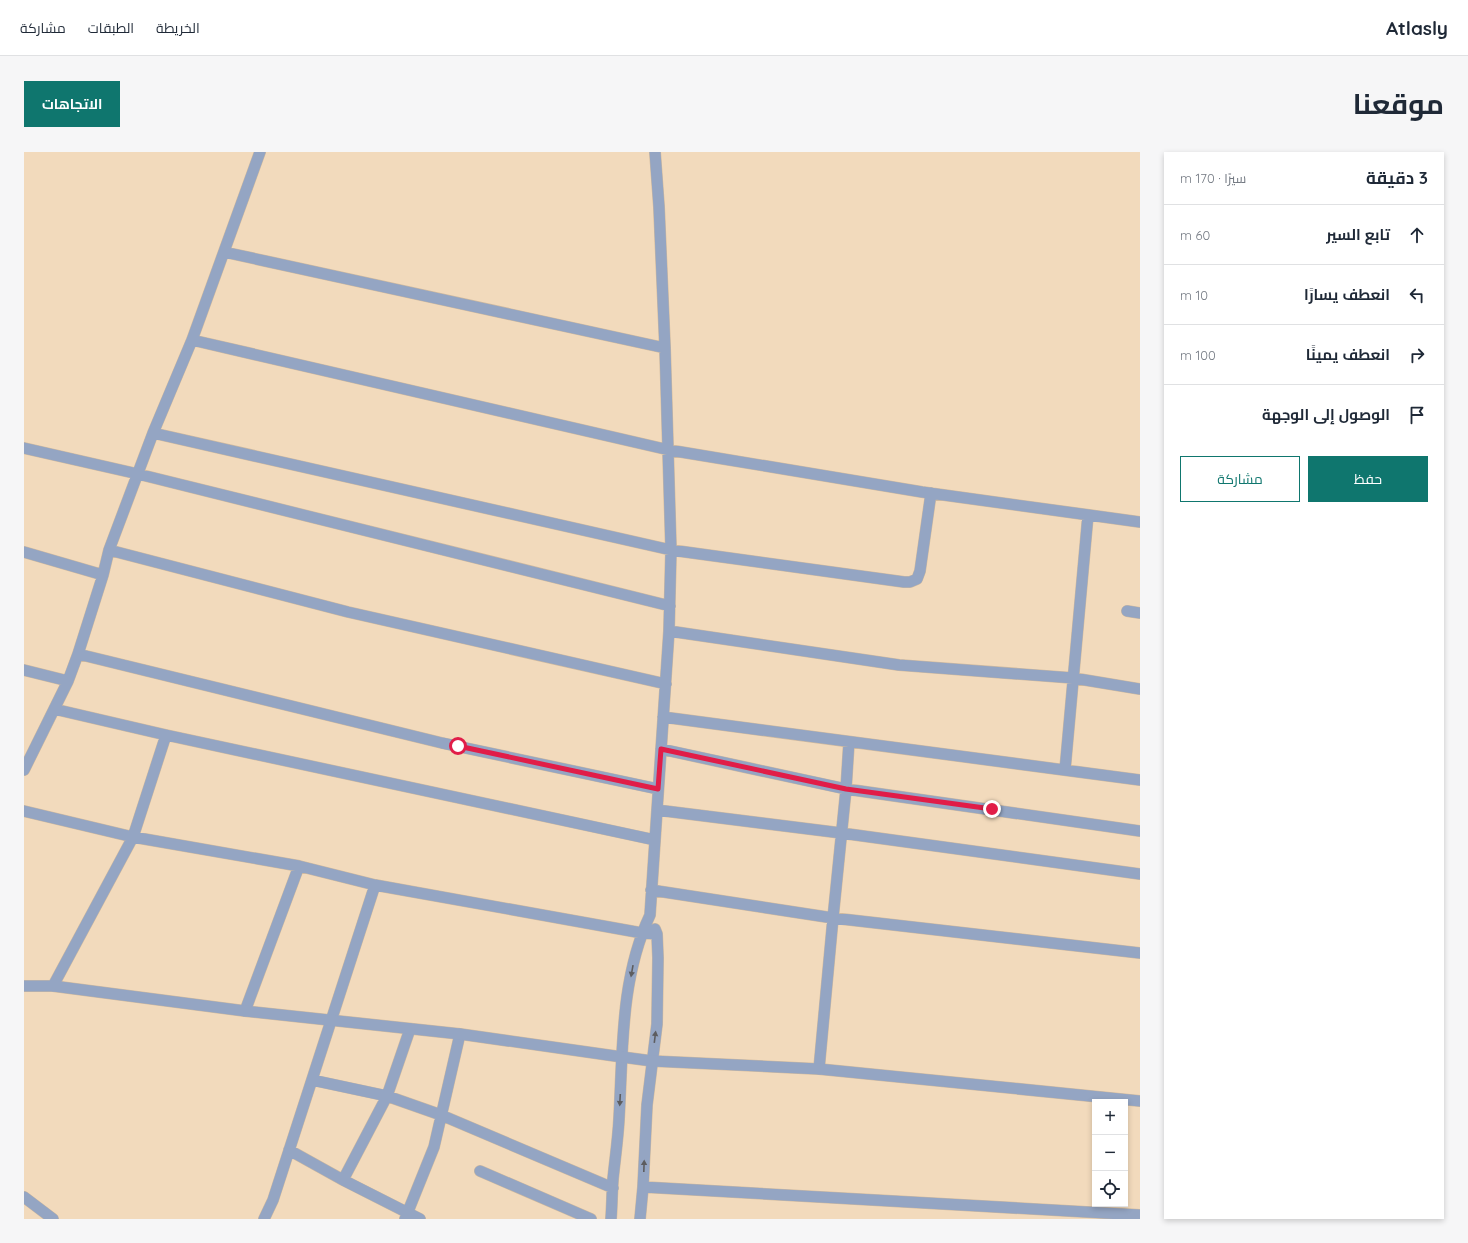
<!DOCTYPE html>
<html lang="ar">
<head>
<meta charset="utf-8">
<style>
  body { margin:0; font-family:Quicksand,Cairo,sans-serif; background:#f6f6f7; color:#1f2937; direction:rtl }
  .controls { position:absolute; right:12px; bottom:12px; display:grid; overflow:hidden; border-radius:0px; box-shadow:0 2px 6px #0003 }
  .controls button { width:36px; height:36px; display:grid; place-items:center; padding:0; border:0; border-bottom:1px solid #e0e1e3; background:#fff; color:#1f2937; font:20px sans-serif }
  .stop { position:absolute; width:12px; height:12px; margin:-9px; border:3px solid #e11d48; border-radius:50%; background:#fff }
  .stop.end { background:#e11d48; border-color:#fff; box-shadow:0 1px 4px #0008 }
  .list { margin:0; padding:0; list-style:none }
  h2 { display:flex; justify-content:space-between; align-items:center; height:52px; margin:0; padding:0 16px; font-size:17px }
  h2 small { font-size:13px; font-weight:400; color:#747a83 }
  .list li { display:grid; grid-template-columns:26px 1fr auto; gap:12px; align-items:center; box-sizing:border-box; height:60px; padding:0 16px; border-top:1px solid #e0e1e3 }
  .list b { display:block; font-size:15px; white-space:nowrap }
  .list em { font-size:13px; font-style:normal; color:#747a83 }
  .actions { display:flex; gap:8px; padding:12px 16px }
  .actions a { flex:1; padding:9px 0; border:1px solid #0f766e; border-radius:0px; text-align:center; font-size:14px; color:#0f766e }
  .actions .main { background:#0f766e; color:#fff }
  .icon { flex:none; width:22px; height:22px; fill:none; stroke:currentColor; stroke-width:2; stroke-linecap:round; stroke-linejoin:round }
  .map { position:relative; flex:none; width:1116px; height:1067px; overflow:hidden; direction:ltr; border-radius:0px }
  header { display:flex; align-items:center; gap:24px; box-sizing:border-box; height:56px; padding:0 20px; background:#fff; border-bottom:1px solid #e0e1e3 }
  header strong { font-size:19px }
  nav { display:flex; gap:22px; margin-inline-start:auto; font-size:14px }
  .intro { display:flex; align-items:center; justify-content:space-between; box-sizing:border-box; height:96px; padding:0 24px }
  h1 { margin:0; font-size:28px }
  .button { padding:10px 18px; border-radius:0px; background:#0f766e; color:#fff; font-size:14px; font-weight:700 }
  main { display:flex; gap:24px; padding:0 24px }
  aside { flex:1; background:#fff; border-radius:0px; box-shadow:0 2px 6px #0003 }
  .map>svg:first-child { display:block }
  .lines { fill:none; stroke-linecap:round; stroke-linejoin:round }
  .service-casing { stroke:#ceb99f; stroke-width:12 }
  .minor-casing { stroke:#ceb99f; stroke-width:12 }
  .tertiary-casing { stroke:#ceb99f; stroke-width:12 }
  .service { stroke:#94a5c3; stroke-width:11 }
  .minor { stroke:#94a5c3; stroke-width:11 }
  .tertiary { stroke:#94a5c3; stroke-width:11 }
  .oneway { fill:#5d5d60 }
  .route { stroke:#e11d48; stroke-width:5 }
</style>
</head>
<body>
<header>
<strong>Atlasly</strong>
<nav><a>الخريطة</a><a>الطبقات</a><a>مشاركة</a></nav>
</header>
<div class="intro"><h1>موقعنا</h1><a class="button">الاتجاهات</a></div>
<main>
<aside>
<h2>3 دقيقة<small>سيرًا · 170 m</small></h2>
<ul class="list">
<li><svg class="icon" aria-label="ahead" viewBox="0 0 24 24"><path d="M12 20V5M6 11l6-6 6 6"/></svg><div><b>تابع السير</b></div><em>60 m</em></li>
<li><svg class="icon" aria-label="left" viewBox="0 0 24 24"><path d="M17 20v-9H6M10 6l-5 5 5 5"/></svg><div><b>انعطف يسارًا</b></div><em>10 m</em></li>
<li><svg class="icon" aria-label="right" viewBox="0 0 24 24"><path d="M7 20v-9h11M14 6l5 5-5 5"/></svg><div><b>انعطف يمينًا</b></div><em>100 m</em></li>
<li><svg class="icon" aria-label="arrive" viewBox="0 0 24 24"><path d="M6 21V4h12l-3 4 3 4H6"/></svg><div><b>الوصول إلى الوجهة</b></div></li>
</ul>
<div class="actions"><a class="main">حفظ</a><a>مشاركة</a></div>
</aside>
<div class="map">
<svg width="1116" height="1067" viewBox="0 0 1116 1067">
  <rect width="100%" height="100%" fill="#f2dabc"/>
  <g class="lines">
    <!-- service casing -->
    <g class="service-casing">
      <path id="service" d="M456 1019 567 1067"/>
    </g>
    <!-- minor casing -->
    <g class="minor-casing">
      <path id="minor" d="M200 100 641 196
        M168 188 645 298 898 340 1116 370
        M129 281 647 398 880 430H886L893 427 896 419 907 341
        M0 296 114 322 646 454
        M85 398 324 460 642 532
        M0 400 79 423
        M1103 459 1116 461
        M645 479 875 513 1049 526 1116 537
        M54 502 418 591 634 637
        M0 518 44 529
        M30 557 142 583 631 688
        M639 565 1116 628
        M637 597 822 637 1116 679
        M0 618 44 529 54 502 79 423 85 398 129 281 168 188 236 0
        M1041 618 1064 363
        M633 658 817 681 1116 722
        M0 659 109 685 275 714 351 733 618 781 633 782
        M627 738 809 766 1116 801
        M29 834 109 685 142 583
        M221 859 275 714
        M795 917 809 766 822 637 825 590
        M288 928 363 944 417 963 589 1036
        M265 998 319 1028 396 1067
        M319 1028 363 944 386 877
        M619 1035 1116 1063
        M0 1045 29 1067
        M240 1067 249 1048 351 733
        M381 1067 410 995 436 882
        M587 1067C588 1054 588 1040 589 1027 591 1007 594 987 595 967 599 898 596 827 626 763L645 479 647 398 641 196 635 55 631 0
        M616 1067 619 1035 623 953 633 872 634 806 633 782 631 777"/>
    </g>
    <!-- tertiary casing -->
    <g class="tertiary-casing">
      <path id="tertiary" d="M0 834H29L221 859 436 882 598 905 628 909 795 917 1116 949"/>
    </g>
    <!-- service -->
    <use href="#service" class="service"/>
    <!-- minor -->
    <use href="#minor" class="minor"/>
    <!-- tertiary -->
    <use href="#tertiary" class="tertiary"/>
  </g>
  <!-- one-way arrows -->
  <defs><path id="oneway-solid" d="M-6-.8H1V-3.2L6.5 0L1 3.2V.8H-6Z"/></defs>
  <g class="oneway">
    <use href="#oneway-solid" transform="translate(608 819) rotate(100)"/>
    <use href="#oneway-solid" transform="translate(631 885) rotate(-83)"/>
    <use href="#oneway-solid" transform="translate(596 948) rotate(93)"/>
    <use href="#oneway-solid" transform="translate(620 1014) rotate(-88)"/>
  </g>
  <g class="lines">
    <!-- route -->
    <path class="route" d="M434 594 634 637 637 597 822 637 968 657"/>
  </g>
</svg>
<div class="controls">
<button>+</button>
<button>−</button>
<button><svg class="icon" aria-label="locate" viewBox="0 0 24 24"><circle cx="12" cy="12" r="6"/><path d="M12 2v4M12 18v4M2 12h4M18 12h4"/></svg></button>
</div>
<div class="stop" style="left:434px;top:594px"></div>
<div class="stop end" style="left:968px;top:657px"></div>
</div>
</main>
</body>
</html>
